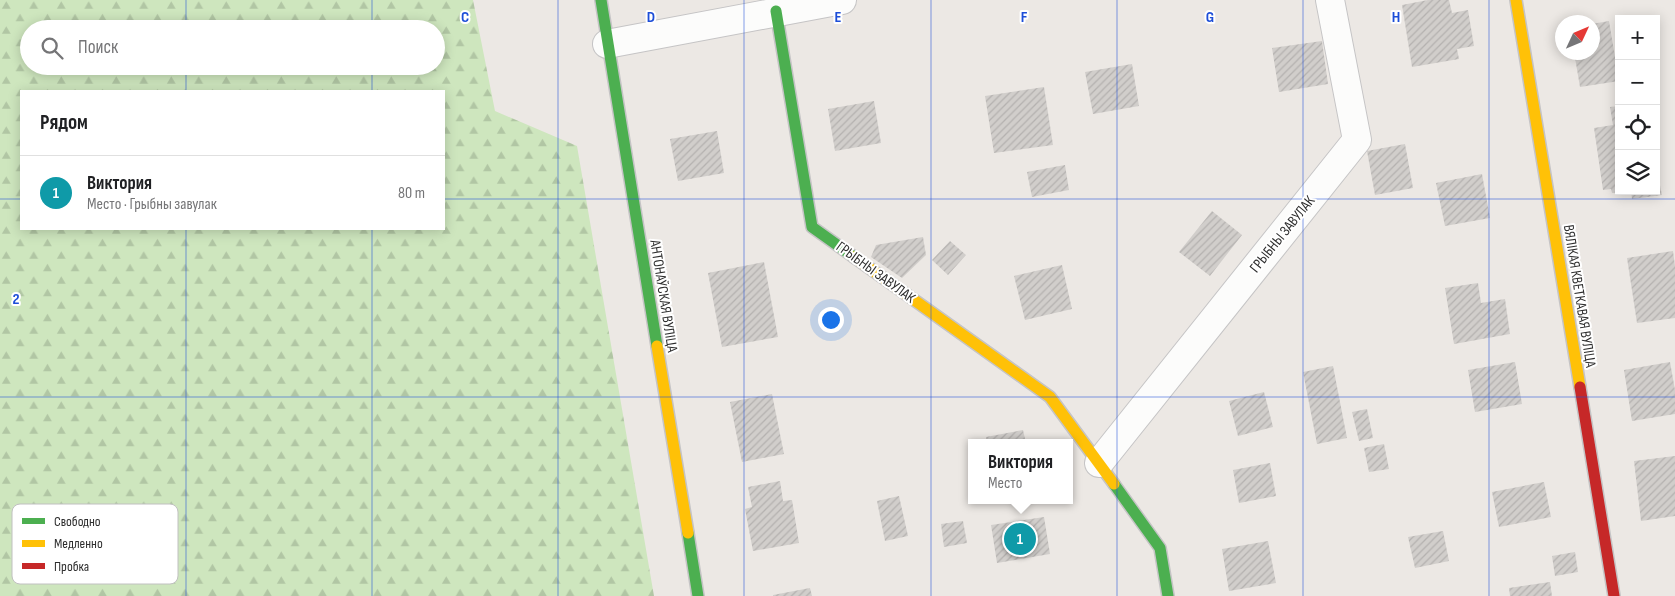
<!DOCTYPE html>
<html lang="ru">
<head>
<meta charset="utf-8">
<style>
  body { margin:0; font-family:"Sofia Sans Condensed",sans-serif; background:#f2f2f2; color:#202124 }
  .controls { position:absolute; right:15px; top:15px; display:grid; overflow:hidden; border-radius:0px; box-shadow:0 2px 12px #0003 }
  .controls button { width:45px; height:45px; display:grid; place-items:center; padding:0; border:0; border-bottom:1px solid #e0e0e0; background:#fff; color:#202124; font:25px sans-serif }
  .compass { position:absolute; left:1555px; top:15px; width:45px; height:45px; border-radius:50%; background:#fff; box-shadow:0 2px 12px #0003; rotate:46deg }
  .you { position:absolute; left:830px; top:319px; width:18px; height:18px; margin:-12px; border:4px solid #fff; border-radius:50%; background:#1a73e8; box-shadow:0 0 0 8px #1a73e833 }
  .badge { display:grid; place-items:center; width:32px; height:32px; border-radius:50%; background:#706f6e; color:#fff; font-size:16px; font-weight:700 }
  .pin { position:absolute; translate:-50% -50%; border:2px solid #fff; box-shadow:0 1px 5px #0006 }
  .popup { position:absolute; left:968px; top:439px; width:105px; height:65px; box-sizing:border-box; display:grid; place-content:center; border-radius:0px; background:#fff; filter:drop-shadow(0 1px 4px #0005); font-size:16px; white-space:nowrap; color:#757577 }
  .popup b { font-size:19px; color:#202124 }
  .popup::after { content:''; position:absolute; left:50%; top:100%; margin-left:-10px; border:10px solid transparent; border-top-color:#fff }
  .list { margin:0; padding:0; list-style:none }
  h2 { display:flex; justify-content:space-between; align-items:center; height:65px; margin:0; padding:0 20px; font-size:21px }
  h2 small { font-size:16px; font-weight:400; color:#757577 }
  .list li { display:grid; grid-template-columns:32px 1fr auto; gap:15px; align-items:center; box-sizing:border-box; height:75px; padding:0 20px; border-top:1px solid #e0e0e0 }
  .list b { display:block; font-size:19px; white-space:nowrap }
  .list p { margin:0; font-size:16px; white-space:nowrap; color:#757577 }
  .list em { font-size:16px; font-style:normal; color:#757577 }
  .icon { flex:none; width:28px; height:28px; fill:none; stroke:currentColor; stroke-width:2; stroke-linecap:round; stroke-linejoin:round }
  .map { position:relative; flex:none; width:1675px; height:596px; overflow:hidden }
  .search { position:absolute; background:#fff; box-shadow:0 2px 12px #0003; left:20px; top:20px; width:425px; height:55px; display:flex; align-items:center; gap:12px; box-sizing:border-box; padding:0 18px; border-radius:28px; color:#757577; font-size:19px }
  .panel { position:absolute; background:#fff; box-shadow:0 2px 12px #0003; left:20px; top:90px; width:425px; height:140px; border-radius:0px }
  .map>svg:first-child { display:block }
  .forest { fill:url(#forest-firs); fill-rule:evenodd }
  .building { fill:url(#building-hatch) }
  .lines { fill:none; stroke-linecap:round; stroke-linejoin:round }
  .street-casing { stroke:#c5c4c5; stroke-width:30 }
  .fast-casing { stroke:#c5c4c5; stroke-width:14 }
  .slow-casing { stroke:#c5c4c5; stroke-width:14 }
  .jam-casing { stroke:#c5c4c5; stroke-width:14 }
  .street { stroke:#fcfcfb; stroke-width:28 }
  .fast { stroke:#4caf50; stroke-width:11 }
  .slow { stroke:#ffc107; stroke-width:11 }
  .jam { stroke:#c62828; stroke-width:11 }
  .grid { fill:none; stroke:#1d4ed8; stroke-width:1; stroke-opacity:0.55 }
  .labels { text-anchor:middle; stroke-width:4; stroke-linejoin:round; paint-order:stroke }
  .street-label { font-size:15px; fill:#2e2e2e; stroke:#fff }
  .key { fill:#fff; stroke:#c0c0c0; stroke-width:1 }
  .key-label { font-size:14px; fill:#2e2e2e }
  .grid-label { font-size:16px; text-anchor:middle; font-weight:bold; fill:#1d4ed8; stroke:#fff; stroke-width:4; stroke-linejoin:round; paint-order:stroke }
</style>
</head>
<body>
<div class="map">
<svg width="1675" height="596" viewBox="0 0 1675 596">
  <defs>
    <pattern id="forest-firs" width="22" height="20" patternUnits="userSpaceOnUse" patternTransform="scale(1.25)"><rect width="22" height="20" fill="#cee6be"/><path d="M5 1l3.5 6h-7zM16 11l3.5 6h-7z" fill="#b1c6a4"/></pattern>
    <pattern id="building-hatch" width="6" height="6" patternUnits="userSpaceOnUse" patternTransform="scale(1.25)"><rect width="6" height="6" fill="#d1cecb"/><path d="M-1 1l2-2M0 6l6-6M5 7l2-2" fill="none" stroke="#b4b1af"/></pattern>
  </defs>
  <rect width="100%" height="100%" fill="#ece8e4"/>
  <!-- forest -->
  <path class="forest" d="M0 0H473L495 111 577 146 654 596H0ZM29 29H436V66H29ZM21 91H444V229H21Z"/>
  <!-- building -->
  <path class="building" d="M1428 0H1449L1452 13 1468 10 1474 46 1457 49 1459 59 1412 67 1402 5Z
    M1609 21 1619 81 1580 87 1574 52H1592V24Z
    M1322 41 1328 84 1279 92 1272 48Z
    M1132 64 1139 106 1093 114 1085 72Z
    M1044 87 1053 145 994 153 985 96Z
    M874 101 881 143 835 151 828 109Z
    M1619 106V192L1612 193 1611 189 1603 190 1594 128 1613 125 1610 107Z
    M717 131 724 173 678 181 670 139Z
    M1405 144 1413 188 1375 195 1367 151Z
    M1065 165 1069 190 1032 197 1027 172Z
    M1656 166 1662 195 1632 199 1631 191H1656Z
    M1482 174 1490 218 1445 226 1436 183Z
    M1212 211 1242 235 1210 276 1179 252Z
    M923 237 926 255 902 278 871 257 876 245Z
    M950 241 966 255 948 275 932 260Z
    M1673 251 1675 266V318L1637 323 1627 258Z
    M764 262 778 337 722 347 708 273Z
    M1062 265 1072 309 1025 320 1014 276Z
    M1478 283 1481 303 1505 299 1510 334 1454 344 1445 288Z
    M1515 362 1522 404 1475 412 1468 370Z
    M1670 362 1675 390V414L1632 421 1624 370Z
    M1333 366 1347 438 1317 444 1303 372Z
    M1264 392 1273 427 1238 436 1229 401Z
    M772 394 784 454 742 462 730 402Z
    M1367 409 1373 438 1359 441 1352 412Z
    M1023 430 1026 443H987L986 437Z
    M1384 444 1389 469 1369 472 1364 448Z
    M1675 456V516L1641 521 1634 461Z
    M1270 463 1276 496 1239 503 1233 470Z
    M780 481 783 501 792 500 799 543 753 551 745 509 752 507 748 487Z
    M1544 482 1551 517 1499 527 1492 492Z
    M899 496 908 536 885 541 877 501Z
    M1044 517 1050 554 997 563 991 525Z
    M963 521 967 543 944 547 941 524Z
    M1443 531 1449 561 1415 568 1408 537Z
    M1268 541 1276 583 1229 591 1222 549Z
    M1575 552 1578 572 1555 576 1552 556Z
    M1550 582 1552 596H1510L1509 588Z
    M810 588 812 596H773V595Z"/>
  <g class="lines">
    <!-- street casing -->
    <g class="street-casing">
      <path id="street" d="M607 44 842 0
        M1099 463 1357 140 1330 0"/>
    </g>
    <!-- fast casing -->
    <g class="fast-casing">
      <path id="fast" d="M601 0 657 346
        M776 11 812 227 854 257
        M1114 484 1160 548 1168 596
        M688 533 698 596"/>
    </g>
    <!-- slow casing -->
    <g class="slow-casing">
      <path id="slow" d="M1516 0 1580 387
        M854 257 1050 397 1114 484
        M657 346 688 533"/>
    </g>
    <!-- jam casing -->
    <g class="jam-casing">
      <path id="jam" d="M1580 387 1614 596"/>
    </g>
    <!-- street -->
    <use href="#street" class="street"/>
    <!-- fast -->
    <use href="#fast" class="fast"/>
    <!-- slow -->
    <use href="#slow" class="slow"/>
    <!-- jam -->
    <use href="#jam" class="jam"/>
  </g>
  <!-- grid -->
  <path class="grid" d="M186 0V29M372 0V29M558 0V596M744 0V596M931 0V596M1117 0V596M1303 0V596M1489 0V596M186 66V91M372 66V91M0 199H21M444 199H1675M186 229V596M372 229V596M0 397H1675"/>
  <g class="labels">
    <!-- street labels -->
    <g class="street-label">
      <text transform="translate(1282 234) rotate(-51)" y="5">ГРЫБНЫ ЗАВУЛАК</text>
      <text transform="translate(876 272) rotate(36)" y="5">ГРЫБНЫ ЗАВУЛАК</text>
      <text transform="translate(664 296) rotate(81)" y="5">АНТОНАЎСКАЯ ВУЛІЦА</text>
      <text transform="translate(1580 296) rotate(81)" y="5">ВЯЛІКАЯ КВЕТКАВАЯ ВУЛІЦА</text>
    </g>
  </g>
  <!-- legend -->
  <rect x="12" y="504" width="166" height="80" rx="8" class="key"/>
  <rect x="22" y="518" width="23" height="6" fill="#4caf50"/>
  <rect x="22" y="540" width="23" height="7" fill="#ffc107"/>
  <rect x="22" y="563" width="23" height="6" fill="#c62828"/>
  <g class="key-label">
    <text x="54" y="526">Свободно</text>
    <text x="54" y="548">Медленно</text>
    <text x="54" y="571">Пробка</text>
  </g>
  <g class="grid-label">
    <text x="465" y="22">C</text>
    <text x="651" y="22">D</text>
    <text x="838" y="22">E</text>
    <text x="1024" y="22">F</text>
    <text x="1210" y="22">G</text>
    <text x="1396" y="22">H</text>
    <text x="16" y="304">2</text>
  </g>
</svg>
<div class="controls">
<button>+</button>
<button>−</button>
<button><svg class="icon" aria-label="locate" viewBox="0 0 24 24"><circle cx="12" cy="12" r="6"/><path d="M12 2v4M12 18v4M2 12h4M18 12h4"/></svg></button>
<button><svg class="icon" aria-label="layers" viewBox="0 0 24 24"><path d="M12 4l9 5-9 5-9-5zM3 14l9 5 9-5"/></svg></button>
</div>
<svg class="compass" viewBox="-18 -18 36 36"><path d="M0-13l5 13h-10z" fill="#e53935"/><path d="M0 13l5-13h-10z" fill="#757577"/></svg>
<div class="you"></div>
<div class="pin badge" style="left:1020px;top:539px;background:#0f9aa8">1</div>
<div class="popup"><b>Виктория</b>Место</div>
<div class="search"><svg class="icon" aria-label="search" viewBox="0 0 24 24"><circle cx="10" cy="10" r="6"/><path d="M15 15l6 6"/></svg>Поиск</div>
<section class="panel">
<h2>Рядом<small></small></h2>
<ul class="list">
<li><span class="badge" style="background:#0f9aa8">1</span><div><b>Виктория</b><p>Место · Грыбны завулак</p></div><em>80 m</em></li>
</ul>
</section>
</div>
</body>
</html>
